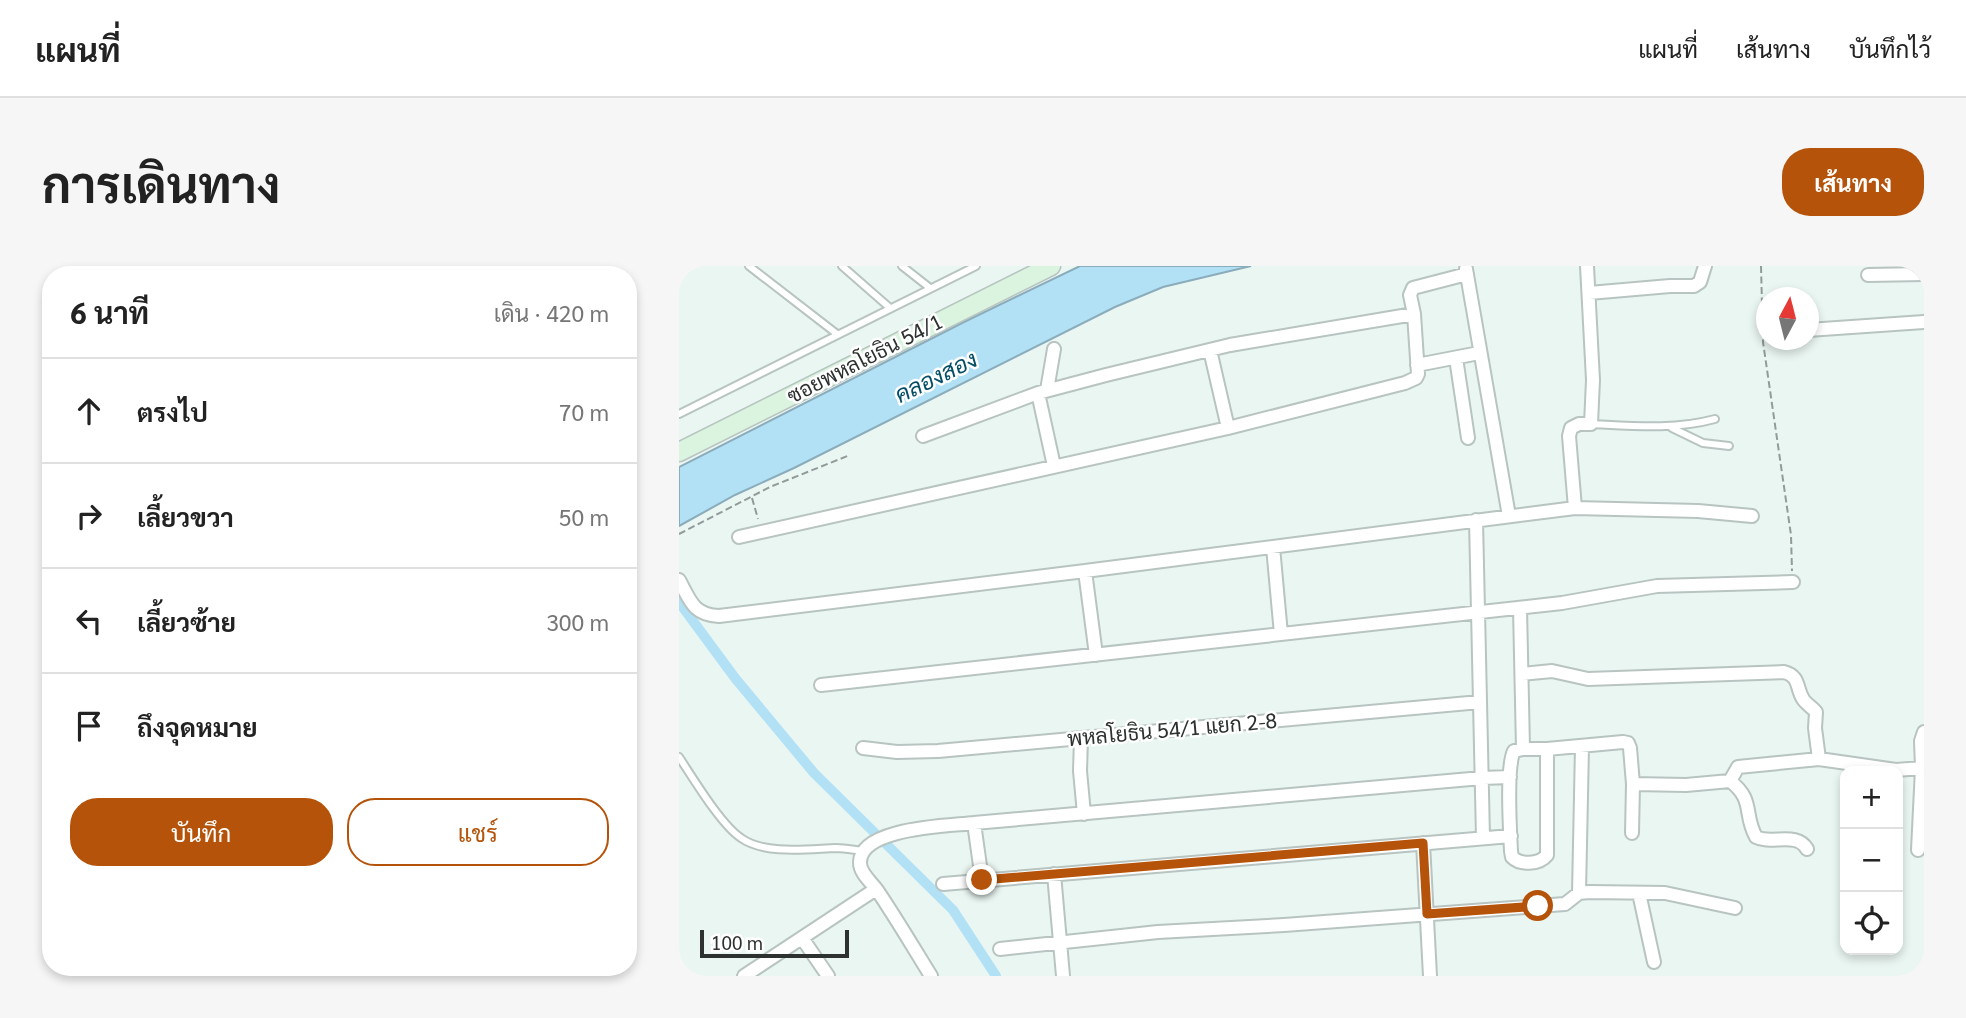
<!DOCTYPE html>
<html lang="th">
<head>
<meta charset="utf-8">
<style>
  body { margin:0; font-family:Georgia,Sarabun,serif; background:#f6f6f6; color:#222 }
  .controls { position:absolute; right:21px; bottom:21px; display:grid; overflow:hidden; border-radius:14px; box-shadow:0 4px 10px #0003 }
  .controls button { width:63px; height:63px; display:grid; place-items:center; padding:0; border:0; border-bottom:2px solid #e0e0e0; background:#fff; color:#222; font:35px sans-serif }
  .compass { position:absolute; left:1077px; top:21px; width:63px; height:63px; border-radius:50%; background:#fff; box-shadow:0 4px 10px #0003; rotate:7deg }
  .scale { position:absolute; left:21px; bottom:18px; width:149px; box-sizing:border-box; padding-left:7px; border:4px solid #2d3231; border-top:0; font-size:19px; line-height:24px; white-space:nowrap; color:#2d3231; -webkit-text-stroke:5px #fff; paint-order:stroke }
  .stop { position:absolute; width:21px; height:21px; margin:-16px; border:5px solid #b45309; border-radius:50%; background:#fff }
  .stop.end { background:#b45309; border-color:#fff; box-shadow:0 2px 7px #0008 }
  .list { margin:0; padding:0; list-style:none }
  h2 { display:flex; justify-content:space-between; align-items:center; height:91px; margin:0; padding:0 28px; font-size:30px }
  h2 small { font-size:23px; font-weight:400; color:#767676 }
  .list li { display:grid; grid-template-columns:46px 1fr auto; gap:21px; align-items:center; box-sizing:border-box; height:105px; padding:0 28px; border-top:2px solid #e0e0e0 }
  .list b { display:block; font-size:26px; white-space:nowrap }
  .list em { font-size:23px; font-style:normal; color:#767676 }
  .actions { display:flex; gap:14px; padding:21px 28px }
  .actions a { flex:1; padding:16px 0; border:2px solid #b45309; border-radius:28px; text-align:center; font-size:24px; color:#b45309 }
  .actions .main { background:#b45309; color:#fff }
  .icon { flex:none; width:38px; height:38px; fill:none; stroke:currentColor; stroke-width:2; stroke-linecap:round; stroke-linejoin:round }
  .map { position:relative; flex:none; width:1245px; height:710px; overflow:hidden; border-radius:28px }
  header { display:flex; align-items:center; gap:42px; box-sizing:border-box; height:98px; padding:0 35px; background:#fff; border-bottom:2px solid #e0e0e0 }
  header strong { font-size:33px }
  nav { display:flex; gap:38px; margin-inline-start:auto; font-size:24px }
  .intro { display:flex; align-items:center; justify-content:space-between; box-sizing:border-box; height:168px; padding:0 42px }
  h1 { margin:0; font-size:49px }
  .button { padding:18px 32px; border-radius:28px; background:#b45309; color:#fff; font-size:24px; font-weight:700 }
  main { display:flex; gap:42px; padding:0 42px }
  aside { flex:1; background:#fff; border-radius:28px; box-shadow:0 4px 10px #0003 }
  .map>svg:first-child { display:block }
  .water { fill:#b2e1f6; stroke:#8aacbb; stroke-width:2 }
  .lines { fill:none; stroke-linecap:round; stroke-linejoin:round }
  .canal { stroke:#b2e1f6; stroke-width:10 }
  .lane-casing { stroke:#b8c4c1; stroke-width:10 }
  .street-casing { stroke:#b8c4c1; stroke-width:16 }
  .secondary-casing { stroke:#b8c4c1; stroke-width:21 }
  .path { stroke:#929b99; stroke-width:2; stroke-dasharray:7 3.5; stroke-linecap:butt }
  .lane { stroke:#fff; stroke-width:6 }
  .street { stroke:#fff; stroke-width:12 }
  .secondary { stroke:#daf4e0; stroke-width:18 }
  .route { stroke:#b45309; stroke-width:9 }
  .labels { text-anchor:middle; stroke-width:5; stroke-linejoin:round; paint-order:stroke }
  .street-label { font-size:21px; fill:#2d3231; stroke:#fff }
  .water-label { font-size:23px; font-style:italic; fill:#044e66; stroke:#fff }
</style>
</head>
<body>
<header>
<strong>แผนที่</strong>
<nav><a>แผนที่</a><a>เส้นทาง</a><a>บันทึกไว้</a></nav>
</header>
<div class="intro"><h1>การเดินทาง</h1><a class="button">เส้นทาง</a></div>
<main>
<aside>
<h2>6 นาที<small>เดิน · 420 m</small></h2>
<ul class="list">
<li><svg class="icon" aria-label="ahead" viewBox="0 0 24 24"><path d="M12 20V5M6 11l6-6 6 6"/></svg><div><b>ตรงไป</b></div><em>70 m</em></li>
<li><svg class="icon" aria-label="right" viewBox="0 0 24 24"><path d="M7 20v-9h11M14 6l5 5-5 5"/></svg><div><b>เลี้ยวขวา</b></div><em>50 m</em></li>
<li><svg class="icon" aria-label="left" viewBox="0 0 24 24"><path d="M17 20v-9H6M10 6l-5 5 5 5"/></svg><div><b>เลี้ยวซ้าย</b></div><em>300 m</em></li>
<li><svg class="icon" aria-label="arrive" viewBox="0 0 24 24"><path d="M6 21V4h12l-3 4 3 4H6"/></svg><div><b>ถึงจุดหมาย</b></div></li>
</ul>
<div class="actions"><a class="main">บันทึก</a><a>แชร์</a></div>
</aside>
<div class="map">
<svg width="1245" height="710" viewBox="0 0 1245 710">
  <rect width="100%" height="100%" fill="#eaf6f2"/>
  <!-- water -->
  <path class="water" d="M401 0H572L484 21 436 41 115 202 56 229 0 260V201L285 56Z"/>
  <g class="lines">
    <!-- canal -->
    <path class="canal" d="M0 336 56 412 135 507 274 644 317 710"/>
    <!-- lane casing -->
    <g class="lane-casing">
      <path id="lane" d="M70 0 158 68
        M163 0 211 42
        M223 0 251 22
        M0 148 297 0
        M912 158C954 160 995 164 1036 153
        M993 162 1024 177 1050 180
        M0 491C14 512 42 559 62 572 86 589 129 583 157 582 166 582 175 584 184 585"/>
    </g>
    <!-- street casing -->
    <g class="street-casing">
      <path id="street" d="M787 3 830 250
        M1189 9 1245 8
        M910 27 991 20H1015L1021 16 1026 0
        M1129 64 1245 56
        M531 84 549 162
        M777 92 789 172
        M738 99 800 87
        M368 124 375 83
        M359 127 375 200
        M244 170 359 127 427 109 551 79 735 48
        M896 242 890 170 892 162 900 158H912L914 114 908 0
        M797 254 804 572
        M60 271 549 162 726 117 737 112 739 108 735 48 731 29 734 22 788 8
        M594 281 602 368
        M406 305 417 389
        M0 314C11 334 14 349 40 350L406 305 896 242 1019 245 1073 250
        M841 342 844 483
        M843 408 873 405 909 413 1105 406C1121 410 1117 422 1124 433 1127 438 1133 441 1137 446L1136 462 1140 493
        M142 419 883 337 978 320 1114 316
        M402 472 401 505 405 548
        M184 482 218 486 259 485 801 436
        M868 483V589C860 599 841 599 833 591L832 585C831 564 827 501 835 485L844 483H868L944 476 949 477 951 482 954 518 1007 519 1051 515 1059 501 1140 493 1217 504 1243 502 1239 584
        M1243 502 1242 475 1245 466
        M1051 515C1076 534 1064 548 1077 571 1092 579 1118 565 1128 583
        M295 557 303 614
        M953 567 954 518
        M744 577 751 710
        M375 608 384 710
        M264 618 832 570
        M900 627 903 481
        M960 627 975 696
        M123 672 149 710
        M321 683 479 666 605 659 886 638 900 627 910 626 986 627 1056 642
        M65 710 197 623
        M252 710C234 681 217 652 198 624 192 616 181 607 181 597 180 561 271 560 295 557L803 512 831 511"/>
    </g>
    <!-- secondary casing -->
    <g class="secondary-casing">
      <path id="secondary" d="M0 186 372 0"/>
    </g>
    <!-- path -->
    <path class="path" d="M1082 0 1084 76 1112 269 1113 305
      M73 232 79 253
      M0 268 91 221 171 189"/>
    <!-- lane -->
    <use href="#lane" class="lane"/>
    <!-- street -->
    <use href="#street" class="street"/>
    <!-- secondary -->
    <use href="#secondary" class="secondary"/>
  </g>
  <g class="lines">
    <!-- route -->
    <path class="route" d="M303 614 744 577 748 648 859 640"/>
  </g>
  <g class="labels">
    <!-- street labels -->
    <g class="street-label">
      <text transform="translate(186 93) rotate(-27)" y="7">ซอยพหลโยธิน 54/1</text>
      <text transform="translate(493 464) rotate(-5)" y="7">พหลโยธิน 54/1 แยก 2-8</text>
    </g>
    <!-- water labels -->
    <g class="water-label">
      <text transform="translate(257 111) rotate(-26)" y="8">คลองสอง</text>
    </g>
  </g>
</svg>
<div class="controls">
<button>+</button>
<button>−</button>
<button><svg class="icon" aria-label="locate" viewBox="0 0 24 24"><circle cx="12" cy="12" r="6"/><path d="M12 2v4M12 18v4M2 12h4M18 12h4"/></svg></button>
</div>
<svg class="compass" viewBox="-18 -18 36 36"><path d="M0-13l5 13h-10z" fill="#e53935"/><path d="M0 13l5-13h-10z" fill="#767676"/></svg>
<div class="scale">100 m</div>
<div class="stop" style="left:859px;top:640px"></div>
<div class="stop end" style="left:303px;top:614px"></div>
</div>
</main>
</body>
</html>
